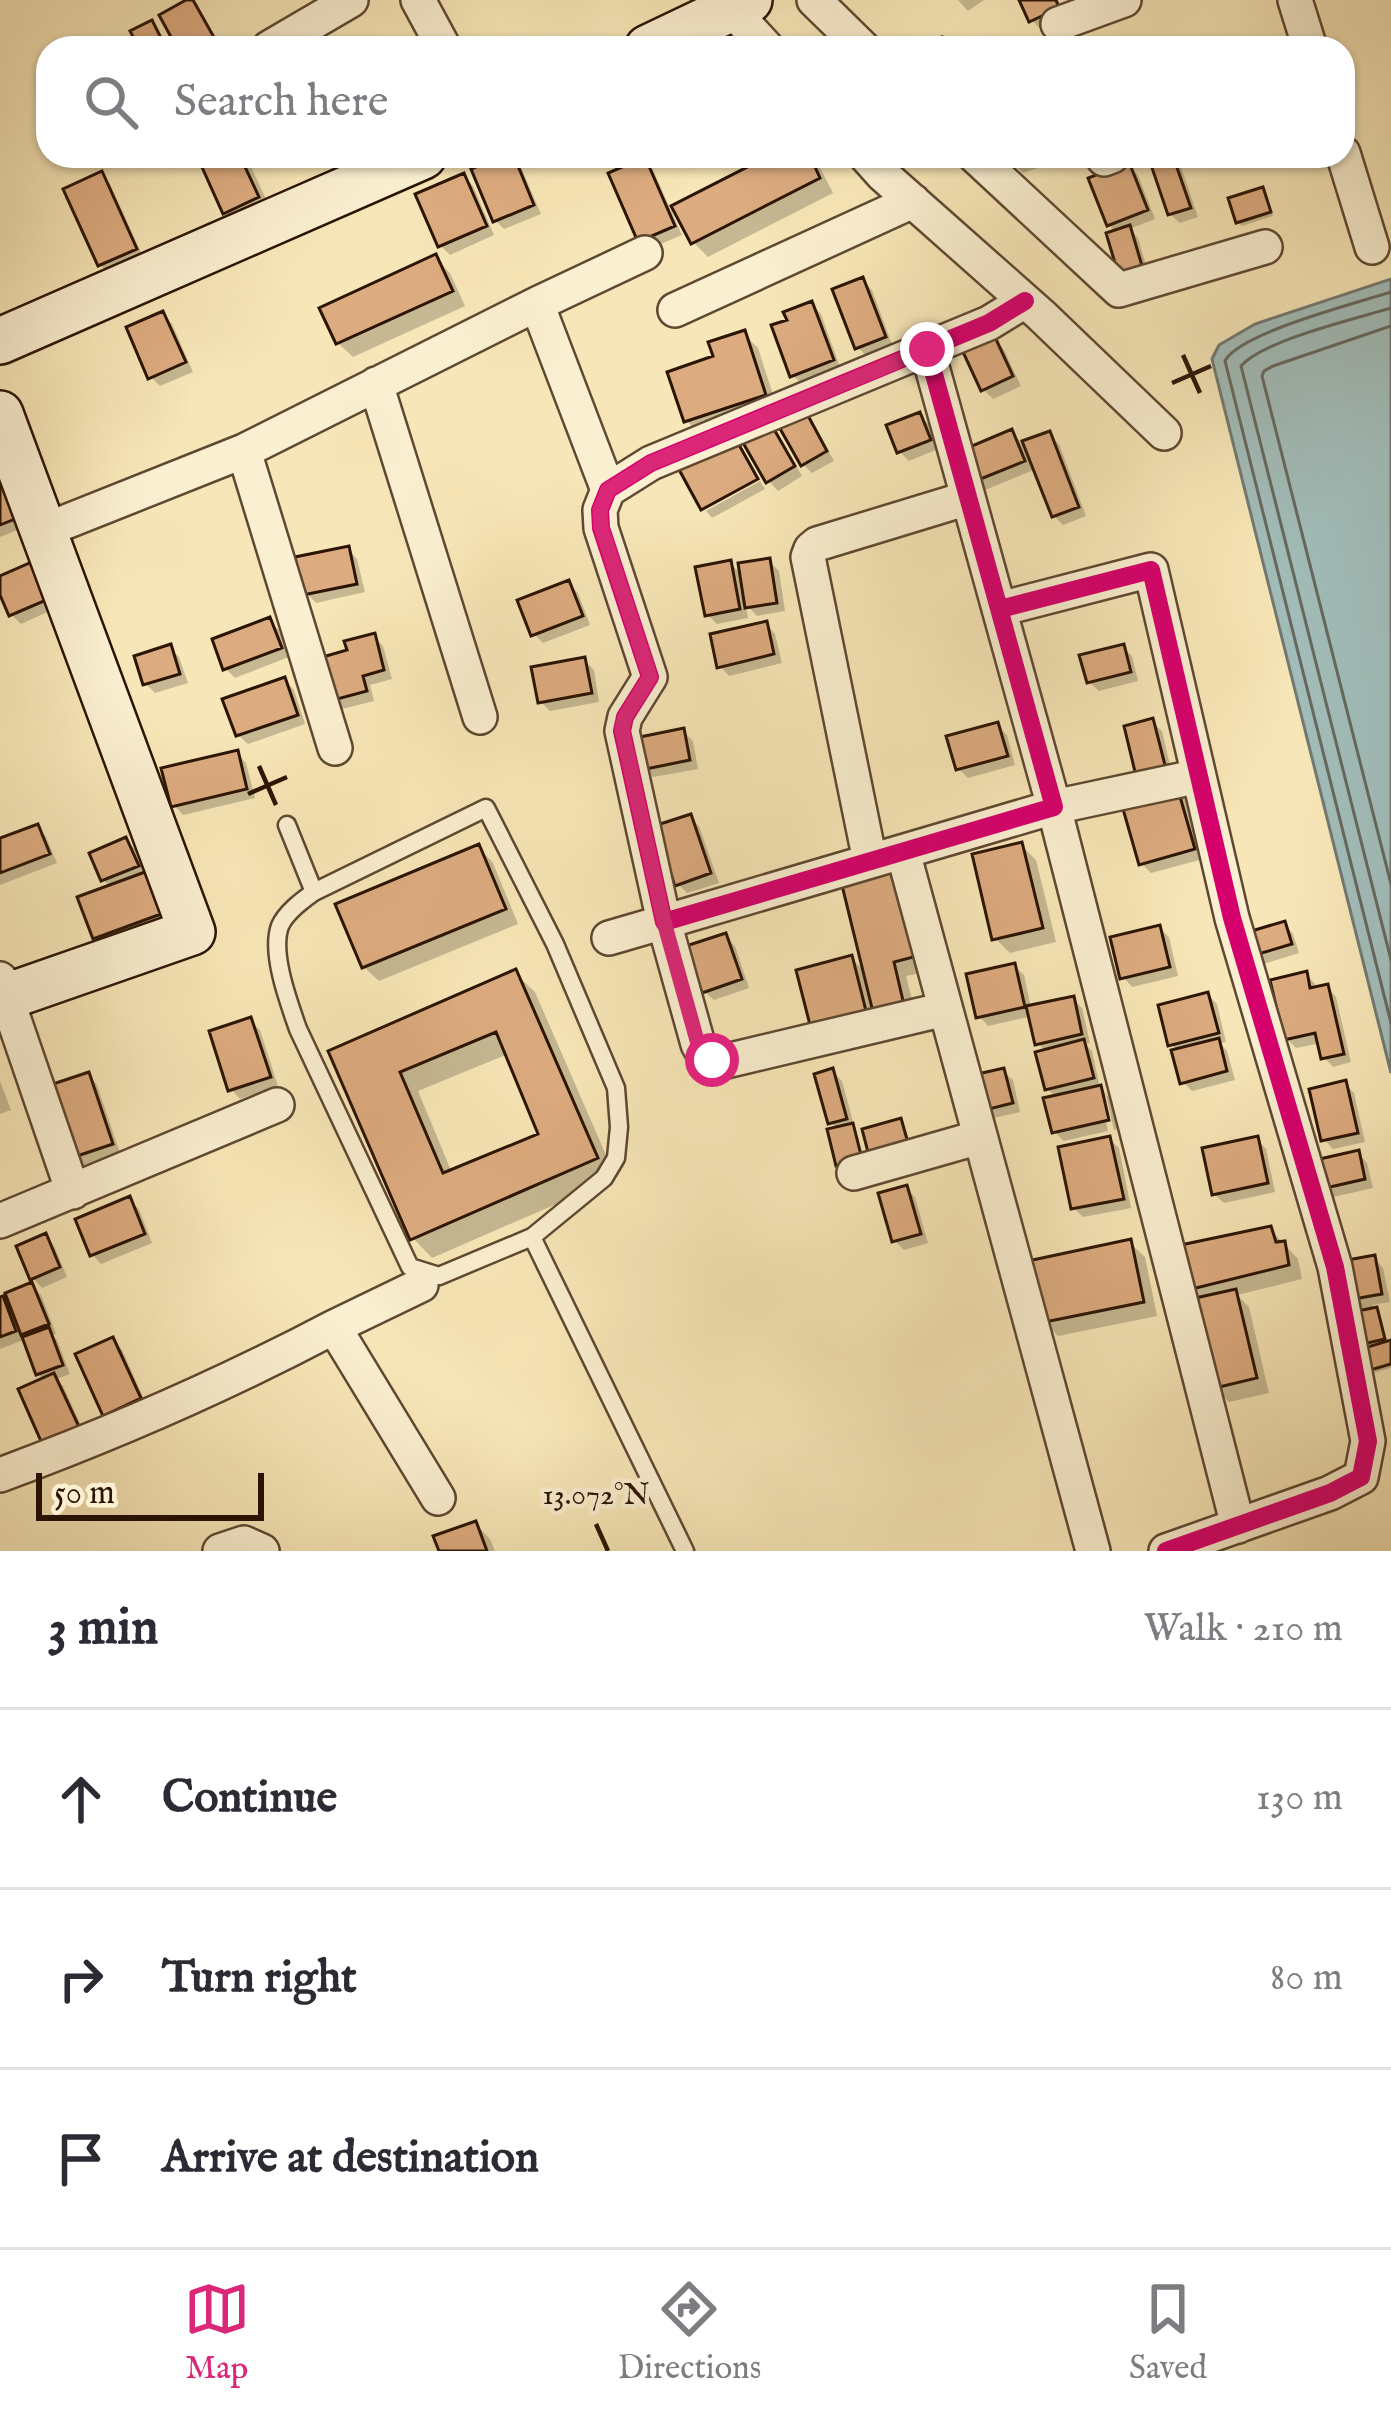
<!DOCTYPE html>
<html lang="en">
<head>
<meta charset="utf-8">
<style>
  body { margin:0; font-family:"IM FELL English",serif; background:#f7f7f7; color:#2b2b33 }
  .scale { position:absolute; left:36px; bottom:30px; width:228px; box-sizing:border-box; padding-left:12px; border:6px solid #2b1404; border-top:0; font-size:33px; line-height:42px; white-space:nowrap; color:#2b1404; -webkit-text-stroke:9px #faefd0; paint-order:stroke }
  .stop { position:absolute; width:36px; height:36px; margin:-27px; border:9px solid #db2777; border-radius:50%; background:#fff }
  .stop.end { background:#db2777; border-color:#fff; box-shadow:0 3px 12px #0008 }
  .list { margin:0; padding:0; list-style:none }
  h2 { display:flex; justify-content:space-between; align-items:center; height:156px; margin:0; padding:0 48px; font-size:51px }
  h2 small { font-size:39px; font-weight:400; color:#7c7c81 }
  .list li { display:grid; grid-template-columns:78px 1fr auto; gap:36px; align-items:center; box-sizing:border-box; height:180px; padding:0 48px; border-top:3px solid #e1e1e2 }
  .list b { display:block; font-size:45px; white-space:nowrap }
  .list em { font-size:39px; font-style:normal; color:#7c7c81 }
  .icon { flex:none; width:66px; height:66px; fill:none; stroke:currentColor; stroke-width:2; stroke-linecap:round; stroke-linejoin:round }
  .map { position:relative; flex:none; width:1391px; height:1551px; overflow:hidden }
  .search { position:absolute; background:#fff; box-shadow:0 3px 9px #0004; left:36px; right:36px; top:36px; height:132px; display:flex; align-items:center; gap:30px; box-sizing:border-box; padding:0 42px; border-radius:36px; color:#7c7c81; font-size:45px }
  .sheet { height:696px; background:#fff }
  nav { display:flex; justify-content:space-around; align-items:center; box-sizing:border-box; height:168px; border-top:3px solid #e1e1e2; background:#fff; font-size:33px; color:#7c7c81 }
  nav a { display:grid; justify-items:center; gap:6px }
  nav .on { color:#db2777 }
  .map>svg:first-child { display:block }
  .water { fill:#a2bdba; stroke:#727971; stroke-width:3 }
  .shadow { fill:#0003; fill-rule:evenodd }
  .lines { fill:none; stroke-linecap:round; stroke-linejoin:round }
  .shore { stroke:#66685f; stroke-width:3 }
  .building { fill:#dcab7f; stroke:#2b1404; stroke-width:3; fill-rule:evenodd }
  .lane-casing { stroke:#5e4831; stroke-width:21 }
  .street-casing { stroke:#5e4831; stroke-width:38 }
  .secondary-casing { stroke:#2b1404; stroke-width:50 }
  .lane { stroke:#faefd0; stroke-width:16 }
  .street { stroke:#faefd0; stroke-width:33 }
  .secondary { stroke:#faefd0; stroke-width:45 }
  .cycleway-casing { stroke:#faefd0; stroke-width:26 }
  .cycleway { stroke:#d6006c; stroke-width:18 }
  .route { stroke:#db2777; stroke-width:15 }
  .ticks { fill:none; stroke:#2b1404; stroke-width:4.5 }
  .ticks-label { font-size:30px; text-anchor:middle; fill:#2b1404; stroke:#faefd0; stroke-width:9; stroke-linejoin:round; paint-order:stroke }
</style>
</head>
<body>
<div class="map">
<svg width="1391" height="1551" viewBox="0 0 1391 1551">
  <rect width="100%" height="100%" fill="#f7e6b7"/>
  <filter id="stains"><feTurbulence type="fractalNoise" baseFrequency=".00167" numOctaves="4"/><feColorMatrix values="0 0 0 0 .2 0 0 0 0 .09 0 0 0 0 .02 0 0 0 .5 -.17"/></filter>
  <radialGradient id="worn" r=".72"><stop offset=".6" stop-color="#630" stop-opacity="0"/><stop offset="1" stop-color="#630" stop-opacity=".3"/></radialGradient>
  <!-- water -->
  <path class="water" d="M1391 279V1073L1212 359 1219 345 1255 324Z"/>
  <!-- shadow -->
  <path class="shadow" d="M958 0H984L968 11Z
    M1022 0H1058L1067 18 1041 30 1032 20Z
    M313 39 322 48H295Z
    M200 156H246L272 212 241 227 226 212Z
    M509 156 520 165 541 214 504 229 495 220Z
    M775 156H814L833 193 708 257 693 242Z
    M1011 156H1072L1023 173 1013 163Z
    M1167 156H1172L1180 164 1198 217 1180 223 1170 214Z
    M644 161 653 170 682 235 649 249 640 240Z
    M1128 166 1138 175 1155 219 1129 229 1138 238 1152 285 1109 224Z
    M101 174 110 184 144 259 110 274 100 265Z
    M464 176 473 186 494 235 450 255 440 245Z
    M1262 191 1273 216 1242 226 1238 222Z
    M435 258 450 273 465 306 353 357 338 343Z
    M863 281 872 290 893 347 867 357 858 347Z
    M812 305 821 314 841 370 802 384 792 375 790 322Z
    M162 314 172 324 193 372 160 386 151 377Z
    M744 334 758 348 778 410 701 435 687 421 717 358Z
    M995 341 1004 350 1021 386 993 399 983 389Z
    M804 414 813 423 834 461 812 473 803 464Z
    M920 415 929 425 938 449 909 461 899 451Z
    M770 428 779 437 802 476 778 491 766 478Z
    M1012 433 1022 444 1049 434 1059 444 1086 516 1063 525 1054 516 1036 469 985 490 976 481Z
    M760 481 765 489 712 518 706 511Z
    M0 490 30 525 0 537Z
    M348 549 357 559 365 592 316 603 306 593Z
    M769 561 779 571 785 611 757 616 745 603 748 618 717 624 708 615 730 563 743 576Z
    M0 579 65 604 21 624 11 614 0 588Z
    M568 583 578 593 590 625 543 643 534 634Z
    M269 621 279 630 289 657 235 678 225 668Z
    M766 624 775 634 782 663 729 676 720 666Z
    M374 637 383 646 392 679 370 685 374 701 342 709 333 700 350 652Z
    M1123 647 1132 656 1138 681 1099 691 1089 682Z
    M170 648 179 657 188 683 155 693 145 683Z
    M584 660 594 670 599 702 550 711 541 702Z
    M284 680 294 690 305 724 248 744 238 735Z
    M1152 722 1162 731 1173 778 1148 784Z
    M997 725 1007 735 1015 765 968 778 959 769Z
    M683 731 693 741 698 769 653 777 644 768Z
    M237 753 246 763 255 798 183 815 174 805Z
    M1176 789 1186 799 1203 859 1151 873 1142 864Z
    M690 817 699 826 719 883 687 893 678 884Z
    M37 827 46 837 57 863 0 885V842Z
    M126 840 135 849 145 876 154 885 168 924 105 947 96 938 111 888 104 880Z
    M1021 845 1036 860 1056 942 1010 953 995 938Z
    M479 848 493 863 518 924 379 981 364 967Z
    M844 879 934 970 906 976 917 1019 891 1026 870 1005 874 1020 823 1033 851 958 867 974Z
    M1284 924 1293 934 1299 953 1257 966 1248 957Z
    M1159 928 1169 937 1178 976 1132 987 1123 977Z
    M725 936 735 946 749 988 714 1000 704 991Z
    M1014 966 1024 975 1031 1008 1073 999 1082 1008 1090 1043 1085 1044 1092 1051 1100 1088 1109 1097 1117 1129 1114 1130 1106 1095H1100L1108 1131 1064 1141 1054 1131 1057 1098 1048 1089 1046 1052 1038 1043 1032 1016 988 1026 979 1016Z
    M515 973 535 992 616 1178 432 1258 413 1238 332 1052ZM508 1054 542 1135 452 1173 418 1091Z
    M1306 974 1315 984 1316 990 1327 987 1336 997 1351 1062 1333 1067 1324 1057 1321 1043 1296 1048 1287 1039Z
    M1208 995 1217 1004 1226 1042 1220 1043 1227 1051 1235 1080 1192 1091 1183 1082 1178 1051 1171 1044Z
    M250 1021 260 1030 278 1086 240 1099 231 1089Z
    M1003 1071 1013 1080 1020 1112 989 1119 980 1110Z
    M833 1072 842 1081 864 1162 843 1168 839 1164 838 1129 830 1122Z
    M88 1075 97 1085 120 1153 83 1166 74 1156Z
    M0 1081 11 1110 0 1114Z
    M1345 1084 1354 1093 1365 1142 1333 1149 1324 1139Z
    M1109 1139 1119 1148 1131 1208 1083 1217 1074 1208Z
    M1257 1139 1266 1149 1275 1192 1224 1203 1214 1194Z
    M1358 1153 1367 1163 1373 1188 1329 1198 1315 1163Z
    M906 1188 915 1197 928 1243 904 1250 895 1241Z
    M129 1200 139 1209 152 1243 101 1264 92 1254Z
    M1270 1229 1298 1259 1302 1279 1237 1295 1249 1307 1269 1393 1229 1402 1214 1387 1187 1289Z
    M45 1237 54 1246 67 1277 42 1288 33 1278Z
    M1130 1243 1145 1257 1157 1316 1058 1336 1043 1321Z
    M1374 1258 1383 1268 1390 1302 1372 1305 1380 1314 1387 1344 1391 1343V1368L1373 1373 1369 1369 1364 1348 1365 1312 1351 1298Z
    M31 1286 41 1295 56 1334 52 1335 57 1340 70 1374 56 1379 63 1386 88 1441 38 1373 26 1339 0 1349V1300L2 1299 15 1312Z
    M112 1340 122 1350 148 1408 114 1423 105 1414Z
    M476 1524 490 1539 495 1551H442Z"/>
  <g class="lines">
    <!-- shore -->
    <path class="shore" d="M1391 292C1357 303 1239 333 1225 361L1391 1023
      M1391 308C1355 319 1264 340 1241 366L1391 960
      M1391 326 1273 366 1264 371 1262 376 1391 884"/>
  </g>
  <!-- building -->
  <path class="building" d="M186 0H193L220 48H177L159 15Z
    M1019 0H1056L1059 8 1029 22Z
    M152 20 166 48H139L130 31Z
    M942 37 946 48H913Z
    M197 156H240L259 197 223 214Z
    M501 156H514L534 205 493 222 471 169Z
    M769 156H810L820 178 691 244 671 206Z
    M1157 156H1173L1191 208 1168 215 1149 159Z
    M645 157 675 226 638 242 608 173Z
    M1129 162 1148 210 1107 226 1088 178Z
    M102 171 137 249 98 266 63 189Z
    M464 173 487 226 438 247 415 194Z
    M1263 187 1271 212 1236 223 1228 198Z
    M1130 225 1145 276 1121 283 1106 233Z
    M436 254 453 291 336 344 319 308Z
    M863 277 886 337 855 349 832 289Z
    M812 301 834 360 790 377 771 325 787 320 783 312Z
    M163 311 186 362 148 379 126 327Z
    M745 330 766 395 684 422 667 372 713 356 708 342Z
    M995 337 1013 376 981 391 963 352Z
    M805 410 827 451 801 466 778 425Z
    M920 412 931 440 897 453 886 425Z
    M771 424 795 466 766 483 742 441Z
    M1012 429 1025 461 973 482 960 451Z
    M1050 431 1079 507 1052 517 1022 441Z
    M733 434 758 479 701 510 676 464Z
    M10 483 23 516 0 525V487Z
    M349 546 357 584 303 595 295 557Z
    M41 558 58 595 9 616 0 595V576Z
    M770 558 777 603 745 608 738 563Z
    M731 560 740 609 705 616 695 567Z
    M569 580 583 616 531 636 517 600Z
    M270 617 282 648 223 670 212 639Z
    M767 621 774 654 717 668 710 634Z
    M375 633 384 670 363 676 367 691 330 701 319 658 347 650 344 641Z
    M171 644 180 674 143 685 134 656Z
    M1124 644 1131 672 1087 683 1079 655Z
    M585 657 592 693 538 703 531 667Z
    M285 677 298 715 236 736 222 699Z
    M1153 718 1166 769 1136 776 1124 726Z
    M998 722 1008 756 956 770 946 736Z
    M684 728 690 760 641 770 635 738Z
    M238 750 247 789 171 807 161 768Z
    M1177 786 1195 849 1139 865 1121 802Z
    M691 814 711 873 675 886 654 826Z
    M38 824 50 854 0 873V838Z
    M126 837 139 866 101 881 89 853Z
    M1022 842 1043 928 992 940 972 854Z
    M479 844 506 909 362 968 335 904Z
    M898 863 921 955 894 962 904 1005 873 1012 840 877Z
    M145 872 161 914 93 939 77 897Z
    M1285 921 1292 944 1245 958 1238 935Z
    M1160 925 1170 967 1120 979 1110 937Z
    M726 933 742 979 702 993 686 946Z
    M852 955 866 1011 810 1025 796 970Z
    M1015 963 1025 1007 976 1018 966 974Z
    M516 969 598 1158 410 1240 328 1051ZM496 1032 538 1134 443 1173 400 1072Z
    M1307 971 1310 988 1328 984 1344 1054 1321 1059 1315 1033 1284 1040 1270 980Z
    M1208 992 1219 1033 1168 1046 1158 1005Z
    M1074 996 1082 1034 1035 1045 1026 1006Z
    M251 1017 271 1077 228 1091 209 1031Z
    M1219 1038 1227 1071 1180 1084 1171 1050Z
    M1084 1039 1094 1078 1045 1090 1035 1052Z
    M833 1068 847 1119 828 1124 814 1074Z
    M1004 1068 1013 1103 977 1112 969 1076Z
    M89 1072 113 1144 71 1158 47 1086Z
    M1346 1080 1358 1133 1321 1141 1309 1089Z
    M1101 1085 1109 1120 1052 1133 1043 1098Z
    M901 1118 910 1150 870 1160 862 1129Z
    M853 1123 862 1159 836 1166 827 1129Z
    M1110 1136 1124 1199 1071 1209 1058 1147Z
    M1258 1136 1268 1183 1212 1195 1202 1148Z
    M1359 1150 1365 1179 1317 1190 1311 1161Z
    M907 1185 921 1234 892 1242 878 1193Z
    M130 1196 145 1234 90 1256 75 1219Z
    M1271 1226 1276 1242 1285 1241 1289 1265 1184 1291 1176 1246Z
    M46 1233 60 1267 30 1280 16 1246Z
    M1131 1239 1144 1302 1040 1323 1028 1261Z
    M1375 1255 1382 1294 1348 1300 1342 1261Z
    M32 1282 49 1324 21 1335 5 1293Z
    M1236 1289 1257 1378 1211 1389 1191 1299Z
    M3 1296 16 1331 0 1337V1297Z
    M1377 1307 1385 1339 1355 1346 1348 1313Z
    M49 1327 63 1365 36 1375 22 1337Z
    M113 1337 141 1398 103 1416 75 1354Z
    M1391 1340V1364L1367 1371 1361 1349Z
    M54 1373 81 1431 44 1448 18 1389Z
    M476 1521 487 1551H439L433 1536Z"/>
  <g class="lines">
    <!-- lane casing -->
    <g class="lane-casing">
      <path id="lane" d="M287 825 314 892 486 808 555 944 616 1088 619 1127 616 1158 604 1178 532 1237 685 1551
        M314 892C303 900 286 912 280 926 270 953 289 1003 298 1029L410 1267 439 1276 532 1237"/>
    </g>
    <!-- street casing -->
    <g class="street-casing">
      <path id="street" d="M418 0 444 48
        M723 0 767 48
        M814 0 863 48
        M1295 0 1310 48
        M1058 24 1124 0
        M269 48 351 0
        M1343 153 1372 247
        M866 156 883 175 1041 315 1164 433
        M975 156 1119 290 1265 247
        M1104 159 1112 156
        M537 304 645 253
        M675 310 913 201
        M927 349 1054 807 664 922 622 731 625 717 650 677 601 528 600 510 608 490 651 463 989 323 1025 301
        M376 384 480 717
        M244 451 335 748
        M43 531 244 451 537 304 608 490
        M1000 609 1151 570 1232 918 1335 1267 1368 1441 1361 1477 1330 1493 1166 1551
        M1199 776 1054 807 1238 1526
        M903 852 1093 1551
        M870 861 808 557 811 549 817 544 968 498
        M609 938 664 922 698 1044C704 1056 708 1060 722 1062L945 1009
        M0 979 73 1192
        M854 1173 980 1137
        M0 1221 277 1105
        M334 1327 421 1285
        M0 1475C114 1433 226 1384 334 1327L438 1498
        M220 1551 244 1543 262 1551"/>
    </g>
    <!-- secondary casing -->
    <g class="secondary-casing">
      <path id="secondary" d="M648 48 749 0
        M0 341 423 156
        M0 414 192 932 0 999"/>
    </g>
    <!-- lane -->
    <use href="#lane" class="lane"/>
    <!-- street -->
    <use href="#street" class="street"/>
    <!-- secondary -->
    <use href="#secondary" class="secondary"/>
    <!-- cycleway casing -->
    <g class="cycleway-casing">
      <path id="cycleway" d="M927 349 1054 807 664 922 622 731 625 717 650 677 601 528 600 510 608 490 651 463 989 323 1025 301
        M1000 609 1151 570 1232 918 1335 1267 1368 1441 1361 1477 1330 1493 1166 1551"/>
    </g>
    <!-- cycleway -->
    <use href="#cycleway" class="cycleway"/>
  </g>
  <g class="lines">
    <!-- route -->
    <path class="route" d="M712 1060 703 1055 698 1044 664 922 622 730 625 717 650 677 601 527 600 510 608 490 651 463 927 349"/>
  </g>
  <!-- ticks -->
  <path class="ticks" d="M1183 355 1200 393M1172 383 1211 366M259 766 276 805M248 794 287 777M596 1524 608 1551"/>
  <g class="ticks-label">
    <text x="596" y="1504">13.072°N</text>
  </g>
  <rect width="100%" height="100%" filter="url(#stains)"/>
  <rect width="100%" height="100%" fill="url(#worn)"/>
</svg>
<div class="scale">50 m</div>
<div class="stop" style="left:712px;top:1060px"></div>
<div class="stop end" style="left:927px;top:349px"></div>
<div class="search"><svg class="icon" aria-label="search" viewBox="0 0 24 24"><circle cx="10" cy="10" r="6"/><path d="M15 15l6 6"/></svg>Search here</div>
</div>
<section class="sheet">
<h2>3 min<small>Walk · 210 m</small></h2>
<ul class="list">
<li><svg class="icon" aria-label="ahead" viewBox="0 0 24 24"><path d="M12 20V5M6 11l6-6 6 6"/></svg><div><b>Continue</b></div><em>130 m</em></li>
<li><svg class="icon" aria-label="right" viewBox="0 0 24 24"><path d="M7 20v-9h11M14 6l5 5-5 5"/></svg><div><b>Turn right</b></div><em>80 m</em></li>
<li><svg class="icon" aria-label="arrive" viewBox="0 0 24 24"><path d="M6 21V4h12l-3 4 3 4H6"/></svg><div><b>Arrive at destination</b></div></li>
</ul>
</section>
<nav>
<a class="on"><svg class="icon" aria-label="map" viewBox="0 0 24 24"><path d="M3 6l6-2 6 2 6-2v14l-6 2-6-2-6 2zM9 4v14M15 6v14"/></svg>Map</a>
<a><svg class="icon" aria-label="directions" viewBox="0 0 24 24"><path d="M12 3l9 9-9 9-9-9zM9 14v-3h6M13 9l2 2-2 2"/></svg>Directions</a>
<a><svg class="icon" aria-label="saved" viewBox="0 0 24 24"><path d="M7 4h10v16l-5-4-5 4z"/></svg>Saved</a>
</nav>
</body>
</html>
